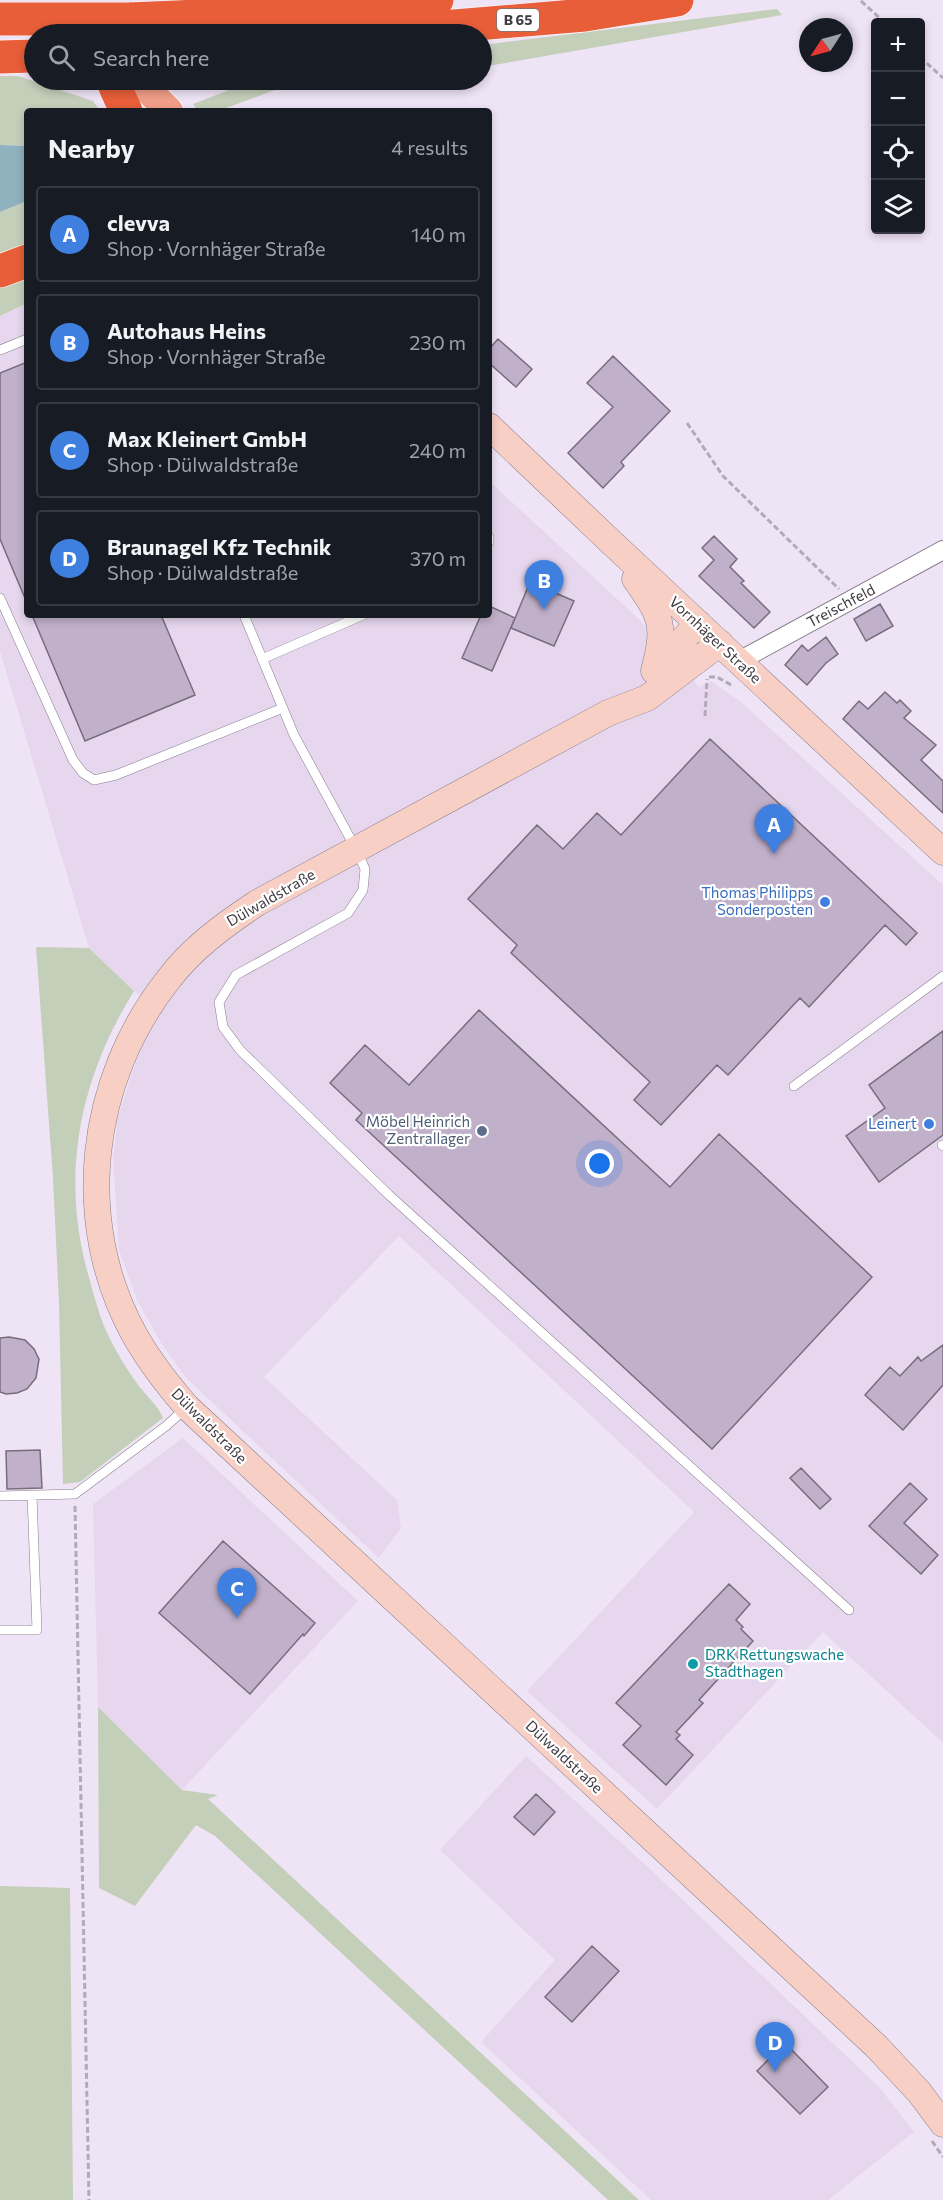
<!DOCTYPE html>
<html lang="en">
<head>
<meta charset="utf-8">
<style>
  body { margin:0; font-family:Commissioner,sans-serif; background:#20242c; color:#f1f3f6 }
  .controls { position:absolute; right:18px; top:18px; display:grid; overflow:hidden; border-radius:6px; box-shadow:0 3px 9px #0003 }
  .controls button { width:54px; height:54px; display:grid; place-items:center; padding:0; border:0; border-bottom:2px solid #363941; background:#171b24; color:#f1f3f6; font:30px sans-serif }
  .compass { position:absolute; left:799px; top:18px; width:54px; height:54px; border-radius:50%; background:#171b24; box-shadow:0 3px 9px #0003; rotate:234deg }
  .you { position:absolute; left:600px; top:1164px; width:21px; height:21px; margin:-15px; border:4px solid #fff; border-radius:50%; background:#1a73e8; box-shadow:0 0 0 9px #1a73e833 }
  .badge { display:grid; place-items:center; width:39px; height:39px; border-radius:50%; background:#ea580c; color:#fff; font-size:20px; font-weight:700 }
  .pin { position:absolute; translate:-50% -50px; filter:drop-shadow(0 2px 3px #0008) }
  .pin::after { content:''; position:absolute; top:32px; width:21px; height:18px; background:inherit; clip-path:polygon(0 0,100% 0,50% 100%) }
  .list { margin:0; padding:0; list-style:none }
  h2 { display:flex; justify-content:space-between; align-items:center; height:78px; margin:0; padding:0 24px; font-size:26px }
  h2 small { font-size:20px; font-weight:400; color:#9ea1a6 }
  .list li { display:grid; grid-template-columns:39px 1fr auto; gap:18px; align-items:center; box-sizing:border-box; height:96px; margin:0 12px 12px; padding:0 12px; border:2px solid #363941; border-radius:6px }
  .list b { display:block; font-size:22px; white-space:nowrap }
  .list p { margin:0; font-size:20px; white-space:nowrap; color:#9ea1a6 }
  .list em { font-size:20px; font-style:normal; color:#9ea1a6 }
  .icon { flex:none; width:33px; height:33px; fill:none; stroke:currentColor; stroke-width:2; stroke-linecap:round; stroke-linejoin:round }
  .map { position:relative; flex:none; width:943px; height:2200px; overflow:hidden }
  .search { position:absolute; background:#171b24; box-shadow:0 3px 9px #0003; left:24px; top:24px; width:468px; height:66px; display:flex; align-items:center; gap:15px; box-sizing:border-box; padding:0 21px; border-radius:33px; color:#9ea1a6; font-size:22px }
  .panel { position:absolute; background:#171b24; box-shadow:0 3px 9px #0003; left:24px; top:108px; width:468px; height:510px; border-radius:6px }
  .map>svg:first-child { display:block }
  .built { fill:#e6d7ee }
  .green { fill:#c4cfba }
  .water { fill:#90b1be }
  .building { fill:#c1b0ca; stroke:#776d7c; stroke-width:1.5 }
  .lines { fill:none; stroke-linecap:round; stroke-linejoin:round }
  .lane-casing { stroke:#877d8c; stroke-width:10 }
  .street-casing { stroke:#877d8c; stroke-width:20 }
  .secondary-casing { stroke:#877d8c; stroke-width:27 }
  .primary-casing { stroke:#fff; stroke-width:30 }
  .highway-casing { stroke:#fff; stroke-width:34 }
  .path { stroke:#b3aab7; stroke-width:3; stroke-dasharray:6 3; stroke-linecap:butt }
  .lane { stroke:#fff; stroke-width:9 }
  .street { stroke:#fff; stroke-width:18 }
  .secondary { stroke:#f8cfc4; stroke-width:26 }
  .primary { stroke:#f19e88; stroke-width:28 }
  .highway { stroke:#e75e39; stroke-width:33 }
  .highway-bridge-casing { stroke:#fff; stroke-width:34; stroke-linecap:butt }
  .highway-bridge { stroke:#e75e39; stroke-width:33 }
  .shop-dot { fill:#3f7fe0; stroke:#fff; stroke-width:2 }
  .service-dot { fill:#5c6f8a; stroke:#fff; stroke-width:2 }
  .culture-dot { fill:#0f9aa8; stroke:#fff; stroke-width:2 }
  .labels { text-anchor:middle; stroke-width:4.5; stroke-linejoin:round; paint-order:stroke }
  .shield { fill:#fff; stroke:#79767a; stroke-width:1.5 }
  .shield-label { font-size:14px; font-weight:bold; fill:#3f3b41 }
  .street-label { font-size:15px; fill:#3f3b41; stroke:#fff }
  .shop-label { font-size:15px; fill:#366cbe; stroke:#fff; text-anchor:end }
  .service-label { font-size:15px; fill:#4e5e75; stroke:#fff; text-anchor:end }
  .culture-label { font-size:15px; fill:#0d838f; stroke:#fff; text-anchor:start }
</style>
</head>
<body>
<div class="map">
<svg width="943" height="2200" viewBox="0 0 943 2200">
  <rect width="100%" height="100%" fill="#efe4f5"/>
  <!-- built -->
  <path class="built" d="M27 303V615H489V481L640 620 699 687 711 681 741 702 943 885V1743L823 1632 657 1809 527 1691 694 1512 399 1236 264 1377 397 1500 401 1528 379 1558 186 1378 161 1343 137 1300 119 1250 113 1158 118 1117 132 1073 145 1038 160 1015 89 948 0 651V316Z
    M183 1438 358 1601 182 1790 98 1707 93 1504Z
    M526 1756 649 1868 880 2088 914 2132 828 2200H651L481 2042 555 1960 440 1850Z"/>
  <!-- green -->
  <path class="green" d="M777 9 782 15 482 67V45Z
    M0 76H18L93 101 100 111H27V146L0 145Z
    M255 80H380L291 84 218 111H198L193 104Z
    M27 201V247L0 258V212Z
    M27 276V303L0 316V287Z
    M36 947 89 948 134 991C80 1078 60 1174 88 1274 94 1295 99 1316 108 1335 116 1351 125 1367 136 1382 144 1394 158 1405 163 1418L80 1482 63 1484 59 1303 53 1178Z
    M98 1707 182 1790 218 1795 208 1799 639 2200H608L215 1836 196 1825 135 1906 99 1888Z
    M0 1886 70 1888 73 2200H0Z"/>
  <!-- water -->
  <path class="water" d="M0 145 27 146V201L0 212Z"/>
  <!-- building -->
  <path class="building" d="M498 339 532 369 516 387 489 363V349Z
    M613 356 670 411 621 462 624 466 603 488 568 453 613 407 587 383Z
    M27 362V603L0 539V373Z
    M714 536 737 559 730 567 744 581 741 583 770 612 754 628 699 576 714 560 702 548Z
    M530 582 574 601 554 646 511 628Z
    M880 604 893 626 866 641 854 619Z
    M489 606 515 618 492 671 462 658 481 615H489Z
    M32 615H161L195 695 85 741Z
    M826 637 838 654 826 663 807 685 785 665 802 645 808 651Z
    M885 692 897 703 900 700 911 711 904 718 936 745 921 760 943 781V813L843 719 859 701 868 709Z
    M710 739 917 933 906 945 885 925 809 1007 800 998 728 1075 717 1065 661 1125 634 1100 650 1082 511 953 517 945 468 899 537 825 563 849 597 813 621 835Z
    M479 1010 670 1187 719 1134 872 1277 712 1449 356 1120 362 1113 330 1083 365 1045 409 1085Z
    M943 1031V1135L879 1182 846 1136 885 1108 869 1085Z
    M9 1337 25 1340 34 1349 39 1359 36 1378 27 1389 17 1393 6 1394 0 1392V1338Z
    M943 1345V1385L903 1430 865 1395 890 1367 900 1376 918 1357 921 1361Z
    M40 1450 42 1488 7 1489 6 1451Z
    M801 1468 831 1499 820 1509 790 1478Z
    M910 1483 927 1499 904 1523 938 1555 921 1574 869 1526Z
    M223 1541 315 1623 304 1636 303 1634 250 1694 159 1613Z
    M729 1584 750 1604 736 1620 743 1627 741 1629 753 1641 699 1700 703 1703 676 1732 680 1735 676 1739 693 1755 666 1785 623 1745 641 1726 616 1703Z
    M536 1794 555 1812 534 1835 514 1817Z
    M592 1946 619 1971 572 2022 545 1997Z
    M785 2043 828 2087 800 2114 757 2071Z"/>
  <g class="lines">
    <!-- lane casing -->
    <g class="lane-casing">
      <path id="lane" d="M0 350 27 339
        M489 537V542
        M0 598 73 760 83 773 94 780 116 775 283 708
        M244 615 294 735 356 849 365 869 363 890 348 913 236 975 219 1002 223 1027 240 1050 389 1195 849 1610
        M262 659 363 615
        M794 1086 943 976
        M942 1145 943 1146
        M0 1496 75 1494 166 1426 185 1409
        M0 1630H37L32 1495"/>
    </g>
    <!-- street casing -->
    <g class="street-casing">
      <path id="street" d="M739 661 943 550"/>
    </g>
    <!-- secondary casing -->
    <g class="secondary-casing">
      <path id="secondary" d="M489 426 612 543 943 852
        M635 579C662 617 666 625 654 671
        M720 643 647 698 608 713 257 903C224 925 192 948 168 980 89 1080 72 1221 134 1334 149 1361 167 1384 187 1407L876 2046 919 2092 943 2124
        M656 669 698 623"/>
    </g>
    <!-- primary casing -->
    <g class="primary-casing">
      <path id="primary" d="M138 80 169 111"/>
    </g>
    <!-- highway casing -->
    <g class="highway-casing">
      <path id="highway" d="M129 19 337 10 437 0
        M358 34 585 15 677 0
        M0 57 34 56
        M115 87 126 111
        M0 271 27 261"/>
    </g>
    <!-- path -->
    <path class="path" d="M861 1 884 22
      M920 57 943 78
      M687 423 723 476 839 589
      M709 677H717L733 686
      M705 716 707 679
      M75 1506 89 2200
      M932 2141 943 2157"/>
    <!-- lane -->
    <use href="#lane" class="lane"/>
    <!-- street -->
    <use href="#street" class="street"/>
    <!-- secondary -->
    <use href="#secondary" class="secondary"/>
    <!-- primary -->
    <use href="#primary" class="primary"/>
    <!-- highway -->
    <use href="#highway" class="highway"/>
    <!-- highway-bridge casing -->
    <g class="highway-bridge-casing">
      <path id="highway-bridge" d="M0 19H129"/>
    </g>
    <!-- highway-bridge -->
    <use href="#highway-bridge" class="highway-bridge"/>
  </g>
  <!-- markers -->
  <g class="shop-dot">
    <circle cx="825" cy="902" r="6"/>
    <circle cx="929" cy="1124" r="6"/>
  </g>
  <circle class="service-dot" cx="482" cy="1131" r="6"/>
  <circle class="culture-dot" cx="693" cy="1664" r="6"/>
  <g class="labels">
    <!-- shield labels -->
    <rect class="shield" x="497" y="9" width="42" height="22" rx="4.5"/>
    <g class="shield-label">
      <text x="518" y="25">B 65</text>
    </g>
    <!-- street labels -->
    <g class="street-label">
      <text transform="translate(841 606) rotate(-28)" y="5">Treischfeld</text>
      <text transform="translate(715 640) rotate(43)" y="5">Vornhäger Straße</text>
      <text transform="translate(271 898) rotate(-30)" y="5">Dülwaldstraße</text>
      <text transform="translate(209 1426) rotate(45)" y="5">Dülwaldstraße</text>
      <text transform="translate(564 1757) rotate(43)" y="5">Dülwaldstraße</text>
    </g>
    <!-- shop labels -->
    <g class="shop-label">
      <text x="813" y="898">Thomas Philipps<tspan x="813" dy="17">Sonderposten</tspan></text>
      <text x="917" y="1129">Leinert</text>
    </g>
    <!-- service labels -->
    <g class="service-label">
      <text x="470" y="1127">Möbel Heinrich<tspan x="470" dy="17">Zentrallager</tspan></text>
    </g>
    <!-- culture labels -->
    <g class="culture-label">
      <text x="705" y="1660">DRK Rettungswache<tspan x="705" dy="17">Stadthagen</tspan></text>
    </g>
  </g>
</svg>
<div class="controls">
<button>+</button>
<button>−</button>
<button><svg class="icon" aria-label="locate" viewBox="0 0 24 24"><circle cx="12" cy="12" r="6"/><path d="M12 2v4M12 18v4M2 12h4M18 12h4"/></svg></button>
<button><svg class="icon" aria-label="layers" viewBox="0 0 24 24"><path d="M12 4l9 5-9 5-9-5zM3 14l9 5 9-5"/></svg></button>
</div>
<svg class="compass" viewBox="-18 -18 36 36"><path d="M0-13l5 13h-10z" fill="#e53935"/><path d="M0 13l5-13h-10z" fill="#9ea1a6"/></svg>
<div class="you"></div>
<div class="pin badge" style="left:774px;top:854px;background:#3f7fe0">A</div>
<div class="pin badge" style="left:544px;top:610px;background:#3f7fe0">B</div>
<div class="pin badge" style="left:237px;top:1618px;background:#3f7fe0">C</div>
<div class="pin badge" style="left:775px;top:2072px;background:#3f7fe0">D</div>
<div class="search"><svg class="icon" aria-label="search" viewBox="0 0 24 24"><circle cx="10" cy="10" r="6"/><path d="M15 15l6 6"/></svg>Search here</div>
<section class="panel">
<h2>Nearby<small>4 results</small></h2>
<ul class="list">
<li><span class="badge" style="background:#3f7fe0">A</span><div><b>clevva</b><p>Shop · Vornhäger Straße</p></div><em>140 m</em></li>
<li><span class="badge" style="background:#3f7fe0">B</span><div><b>Autohaus Heins</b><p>Shop · Vornhäger Straße</p></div><em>230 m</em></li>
<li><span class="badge" style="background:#3f7fe0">C</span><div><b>Max Kleinert GmbH</b><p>Shop · Dülwaldstraße</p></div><em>240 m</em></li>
<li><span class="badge" style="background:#3f7fe0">D</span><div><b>Braunagel Kfz Technik</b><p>Shop · Dülwaldstraße</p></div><em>370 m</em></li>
</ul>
</section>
</div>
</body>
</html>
